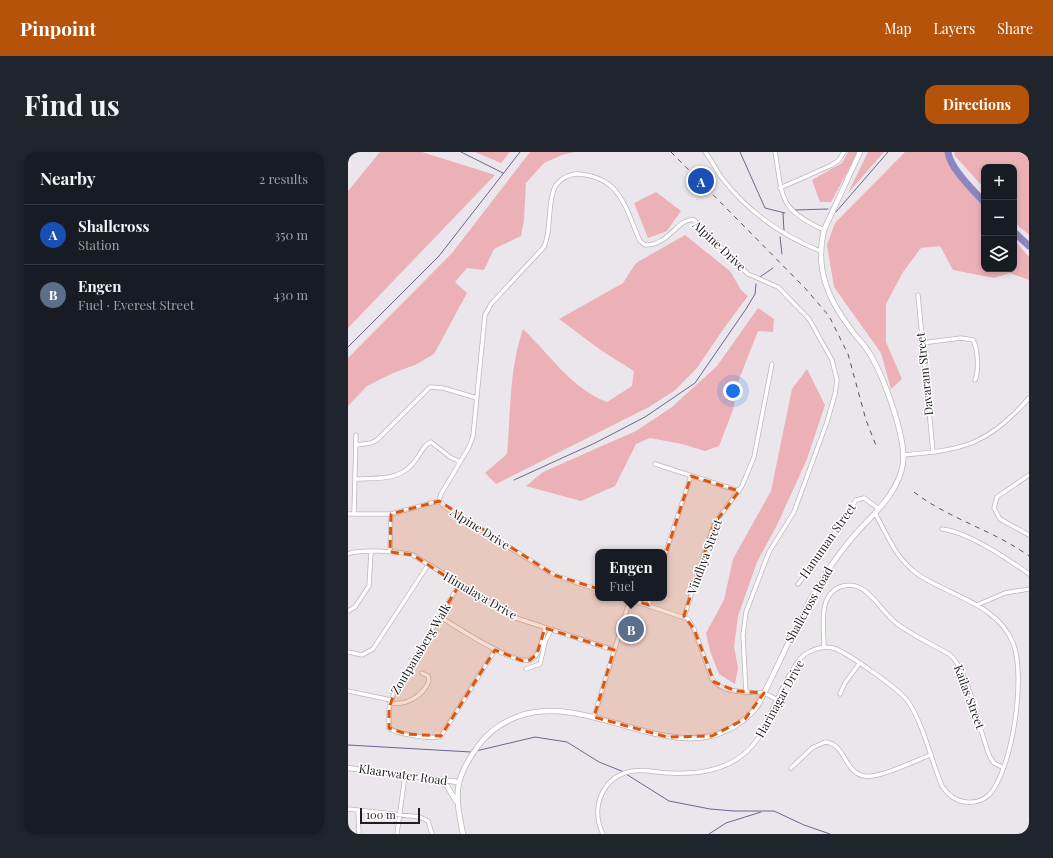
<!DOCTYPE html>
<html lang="en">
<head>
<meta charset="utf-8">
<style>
  body { margin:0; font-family:"Playfair Display",serif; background:#20242c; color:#f1f3f6 }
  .controls { position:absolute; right:12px; top:12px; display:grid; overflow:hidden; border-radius:8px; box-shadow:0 2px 6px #0003 }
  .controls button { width:36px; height:36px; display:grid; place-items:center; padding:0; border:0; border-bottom:1px solid #363941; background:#171b24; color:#f1f3f6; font:20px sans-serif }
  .scale { position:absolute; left:12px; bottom:10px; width:60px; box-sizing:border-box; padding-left:4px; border:2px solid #201e1f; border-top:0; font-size:11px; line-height:14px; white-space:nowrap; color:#201e1f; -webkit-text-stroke:3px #fff; paint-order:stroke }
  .you { position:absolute; left:385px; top:239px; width:14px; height:14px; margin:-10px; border:3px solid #fff; border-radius:50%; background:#1a73e8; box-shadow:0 0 0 6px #1a73e833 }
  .badge { display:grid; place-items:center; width:26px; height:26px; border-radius:50%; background:#b45309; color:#fff; font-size:13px; font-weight:700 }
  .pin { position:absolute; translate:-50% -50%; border:2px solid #fff; box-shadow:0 1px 4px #0006 }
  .popup { position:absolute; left:247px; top:397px; width:72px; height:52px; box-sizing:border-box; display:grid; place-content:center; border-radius:8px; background:#171b24; filter:drop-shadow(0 1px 3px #0005); font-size:13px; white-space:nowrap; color:#9ea1a6 }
  .popup b { font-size:15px; color:#f1f3f6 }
  .popup::after { content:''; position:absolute; left:50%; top:100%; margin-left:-8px; border:8px solid transparent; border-top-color:#171b24 }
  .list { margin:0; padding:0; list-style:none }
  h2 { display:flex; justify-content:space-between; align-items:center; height:52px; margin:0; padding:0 16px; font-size:17px }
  h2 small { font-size:13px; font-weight:400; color:#9ea1a6 }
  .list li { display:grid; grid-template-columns:26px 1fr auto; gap:12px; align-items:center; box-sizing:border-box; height:60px; padding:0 16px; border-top:1px solid #363941 }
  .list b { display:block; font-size:15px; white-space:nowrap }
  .list p { margin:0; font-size:13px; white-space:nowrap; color:#9ea1a6 }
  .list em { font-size:13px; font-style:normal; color:#9ea1a6 }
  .icon { flex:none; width:22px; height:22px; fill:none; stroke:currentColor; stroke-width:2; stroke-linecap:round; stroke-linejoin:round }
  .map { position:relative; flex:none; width:681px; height:682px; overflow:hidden; border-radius:12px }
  header { display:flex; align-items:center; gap:24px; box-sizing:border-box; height:56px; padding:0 20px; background:#b45309; color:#fff }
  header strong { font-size:19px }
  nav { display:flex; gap:22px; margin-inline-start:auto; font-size:14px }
  .intro { display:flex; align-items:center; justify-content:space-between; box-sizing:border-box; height:96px; padding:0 24px }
  h1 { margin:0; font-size:28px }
  .button { padding:10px 18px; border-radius:12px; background:#b45309; color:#fff; font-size:14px; font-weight:700 }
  main { display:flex; gap:24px; padding:0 24px }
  aside { flex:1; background:#171b24; border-radius:12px; box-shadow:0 2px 6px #0003 }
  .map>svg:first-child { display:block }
  .green { fill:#ebb1b7 }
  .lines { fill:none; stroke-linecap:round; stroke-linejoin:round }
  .stream { stroke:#6b6691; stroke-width:1 }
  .river { stroke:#8b85c2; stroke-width:7 }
  .minor-casing { stroke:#bcb7bb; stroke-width:5 }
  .tertiary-casing { stroke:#bcb7bb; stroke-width:6 }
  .minor { stroke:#fff; stroke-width:3.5 }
  .tertiary { stroke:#fff; stroke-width:4.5 }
  .rail { stroke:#585558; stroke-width:1; stroke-dasharray:5 5; stroke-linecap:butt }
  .marked { fill:#de560d; fill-opacity:0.2; stroke:#de560d; stroke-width:3; stroke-dasharray:8 5; stroke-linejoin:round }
  .labels { text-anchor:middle; stroke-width:3; stroke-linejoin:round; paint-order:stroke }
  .street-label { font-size:12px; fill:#201e1f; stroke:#fff }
</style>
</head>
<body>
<header>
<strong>Pinpoint</strong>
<nav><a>Map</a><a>Layers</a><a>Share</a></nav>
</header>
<div class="intro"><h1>Find us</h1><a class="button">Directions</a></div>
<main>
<aside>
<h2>Nearby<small>2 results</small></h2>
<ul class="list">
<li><span class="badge" style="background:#1a4fb4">A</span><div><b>Shallcross</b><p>Station</p></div><em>350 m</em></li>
<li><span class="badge" style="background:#5c6f8a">B</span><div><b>Engen</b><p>Fuel · Everest Street</p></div><em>430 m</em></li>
</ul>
</aside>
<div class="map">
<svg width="681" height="682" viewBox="0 0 681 682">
  <rect width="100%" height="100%" fill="#ebe6eb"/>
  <!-- green -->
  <path class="green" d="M32 0H74L147 23 0 176V39Z
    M127 0H162L153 11Z
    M182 0H227L214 3 196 11 178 31 176 68 173 84 146 97 136 118 119 116 107 130 119 141 86 202 67 213 45 221 19 234 0 254V206L104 101Z
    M500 0H510L483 50H472L464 28 494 11Z
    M520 0H536L500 41Z
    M557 0H597L636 49V117H666V87L681 105V128L662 121 646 126 605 118 592 94 573 96 555 120 538 152V190L554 227 543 237 533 201 486 135 479 93 487 71Z
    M606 0H681V83L666 70V15H636V36L607 4Z
    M308 40 333 59 319 79 300 86 286 51Z
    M337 83 382 119 393 138 400 144 376 176 349 216 326 239 301 255 148 332 137 321 159 302C163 259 161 218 175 177 202 203 224 237 259 250L284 234 286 219 254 199 211 167 275 131 288 111Z
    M410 156 426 167 425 180 410 179 390 230 385 258 371 294 357 299 334 292 302 286 288 292 267 334 233 349 178 334 195 320 288 279 324 255 369 214Z
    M459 217 477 253 459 307 429 373 409 410 390 464 386 495 390 516 387 532 371 522 362 499 358 481 376 448 385 407 423 339 444 237Z"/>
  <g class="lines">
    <!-- stream -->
    <path class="stream" d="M113 0 155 21
      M392 0 417 56 437 61
      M446 58 480 57
      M488 60 540 0
      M435 61 436 79
      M432 85 434 102
      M412 125 425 116
      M0 195 91 104 172 0
      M166 328 247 291 297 265 347 231 398 157 407 142 408 132
      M0 593 123 600
      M128 599 187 585 219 590 251 610 276 620
      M278 622 321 649 362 657 386 659H426L456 673 482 682
      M361 682 378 671 413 660"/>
    <!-- river -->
    <path class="river" d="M600 0C602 16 625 38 636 50
      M666 80 681 94"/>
    <!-- minor casing -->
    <g class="minor-casing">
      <path id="minor" d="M357 0C364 8 368 18 374 26 400 60 433 83 472 99
        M427 0C435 46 430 57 476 78
        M432 36 484 13 491 8 496 0
        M570 143 585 300
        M574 191 613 186 625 188C630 196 631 219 627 228
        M8 293 23 291 29 288 82 235 95 236 129 246
        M556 303C615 298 640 293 681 246
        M307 312 391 339
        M681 323 649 345 646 356 652 367 681 383
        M8 327C32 326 55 329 69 306 73 301 76 292 83 290L102 305 112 310
        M91 349 93 342 121 295 125 284 137 163 143 152 196 95C204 76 199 55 206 37 210 28 221 21 231 22 274 26 277 56 292 89L297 93C321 94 330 65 346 68L400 122 430 135 461 167 484 208 489 228 487 242 479 270 446 360 421 400 398 460 395 483 398 541
        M91 349 98 356 206 423 250 438
        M0 362H43L91 349
        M6 362 8 283
        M594 377C620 380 660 407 681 422
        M42 400 43 362
        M0 402C12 397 51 399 65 403L168 466 266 498
        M316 406 343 324
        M450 432 464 415 508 348 516 346 531 357
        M111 433 46 541 41 557V576C48 582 84 588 93 584L147 498
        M277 446 340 467 346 477 364 527C376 543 399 539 415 541 420 542 425 546 430 548
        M301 453 303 446
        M629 453 657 441 681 437
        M0 459 7 455 21 434 23 400
        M91 464C107 474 169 516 184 507 192 503 195 484 197 476
        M336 465 366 372 394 334 406 305 424 212
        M476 495C476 475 469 441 495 434 503 432 510 434 516 438 528 447 536 461 548 471 564 483 583 492 601 502 621 517 631 580 642 605L646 611 654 615
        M0 500 14 503 25 497 80 413
        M178 517 192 512 197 490 203 478
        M0 539 43 548
        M492 542 497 531 511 512
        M42 551C58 554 75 544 81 529L80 524 74 521
        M246 565 282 447
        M443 616 464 596 477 590C498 591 496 622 517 624 532 626 567 609 582 603
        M0 657 72 665 80 669 84 682
        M10 658 11 682
        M49 682 57 623
        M255 682C242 656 254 624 285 619 297 617 310 621 322 621 356 623 391 616 411 585 421 567 442 514 456 503 465 497 475 494 485 496 499 500 554 539 561 551 576 574 583 608 594 634 600 643 607 649 618 650 626 651 635 648 641 643 665 617 678 523 665 491 649 451 600 444 568 421 548 406 539 383 527 361"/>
    </g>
    <!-- tertiary casing -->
    <g class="tertiary-casing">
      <path id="tertiary" d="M0 616 110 630
        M92 629 99 634 108 649
        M115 682C107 642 105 628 130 594 140 580 155 570 171 564 251 537 341 633 409 555 441 494 464 429 511 378 530 358 551 339 555 311 558 285 536 225 522 202 517 193 508 185 502 176 479 146 467 115 476 78L512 0"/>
    </g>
    <!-- minor -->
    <use href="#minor" class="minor"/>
    <!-- tertiary -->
    <use href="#tertiary" class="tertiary"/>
    <!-- rail -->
    <path class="rail" d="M323 0 457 136 481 164 500 202 518 268 529 296
      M566 340C601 367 645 378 681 404"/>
  </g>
  <!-- marked area -->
  <path class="marked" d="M343 324 391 339 366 372 336 464 346 477 366 530 388 539 416 541 397 567 364 584 319 585 246 565 266 498 197 476 189 502 182 508 175 509 147 498 93 584 58 582 41 576V557L46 541 111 433 65 403 42 400 43 362 91 349 206 423 301 453Z"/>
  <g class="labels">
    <!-- street labels -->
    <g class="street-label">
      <text transform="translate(371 94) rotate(43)" y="4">Alpine Drive</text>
      <text transform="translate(577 222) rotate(-96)" y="4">Davaram Street</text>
      <text transform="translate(132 377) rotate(32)" y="4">Alpine Drive</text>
      <text transform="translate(480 389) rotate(-55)" y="4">Hanuman Street</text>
      <text transform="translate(357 405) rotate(-70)" y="4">Vindhya Street</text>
      <text transform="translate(132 444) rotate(30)" y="4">Himalaya Drive</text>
      <text transform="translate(461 453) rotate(-61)" y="4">Shallcross Road</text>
      <text transform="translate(73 497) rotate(-59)" y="4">Zoutpansberg Walk</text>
      <text transform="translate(621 545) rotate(70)" y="4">Kailas Street</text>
      <text transform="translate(432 547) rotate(-61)" y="4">Harinagar Drive</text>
      <text transform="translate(55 623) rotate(8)" y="4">Klaarwater Road</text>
    </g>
  </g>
</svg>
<div class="controls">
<button>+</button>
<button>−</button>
<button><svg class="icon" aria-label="layers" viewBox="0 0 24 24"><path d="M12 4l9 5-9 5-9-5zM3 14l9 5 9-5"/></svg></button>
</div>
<div class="scale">100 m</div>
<div class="you"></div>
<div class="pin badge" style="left:353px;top:29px;background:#1a4fb4">A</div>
<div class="pin badge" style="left:283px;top:477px;background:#5c6f8a">B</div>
<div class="popup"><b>Engen</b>Fuel</div>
</div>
</main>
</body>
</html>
